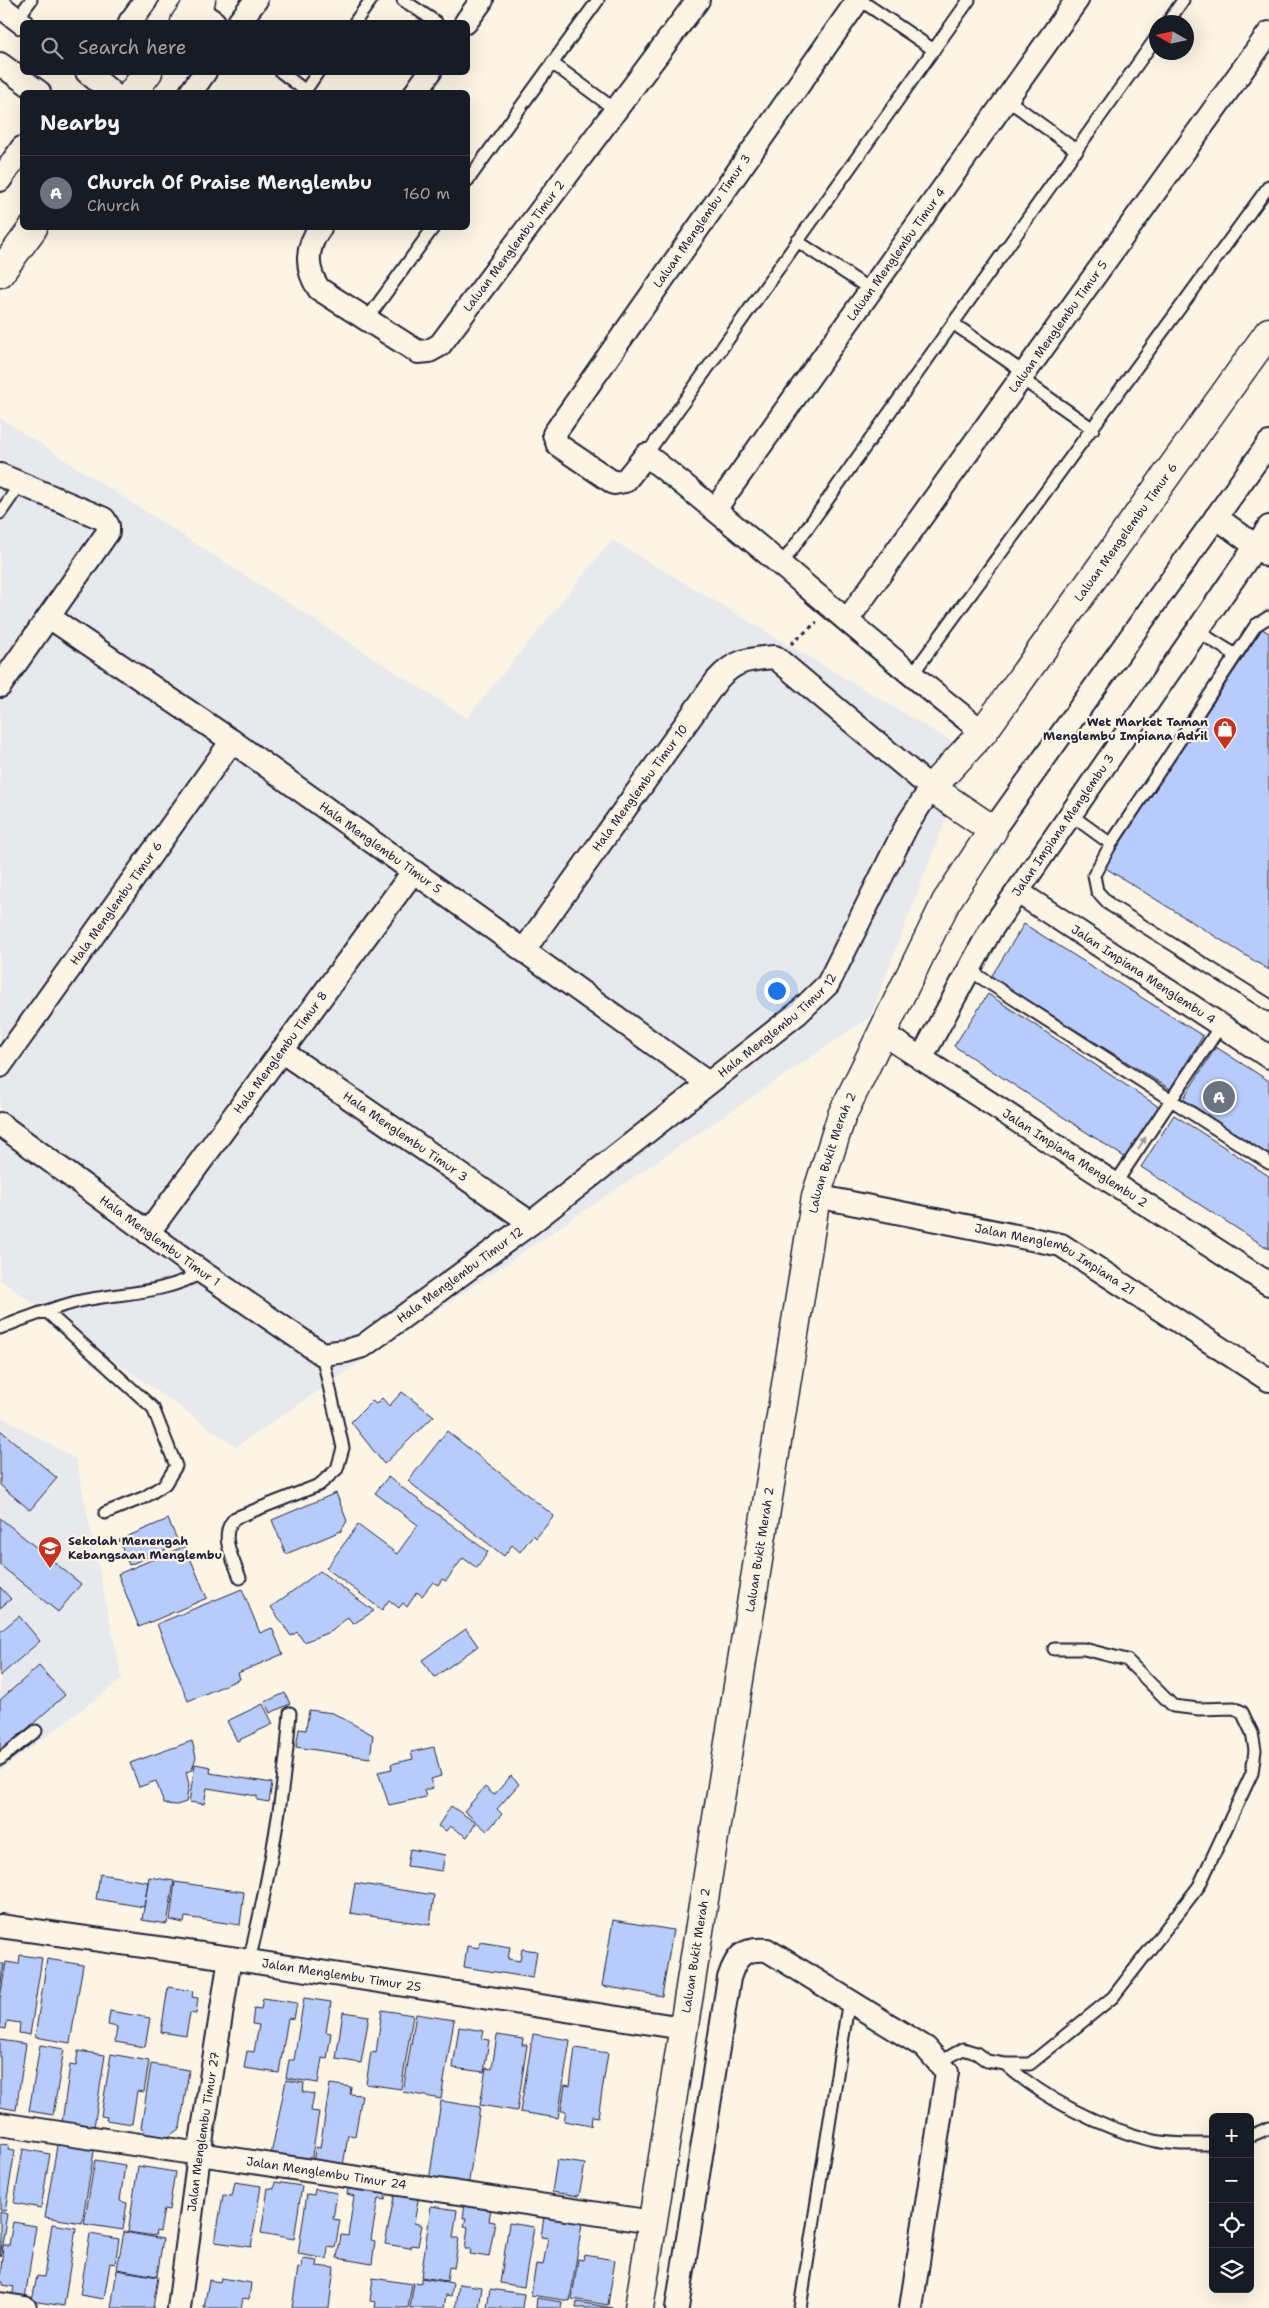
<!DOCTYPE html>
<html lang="en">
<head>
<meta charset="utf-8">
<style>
  body { margin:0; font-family:"Shantell Sans",sans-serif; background:#20242c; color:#f1f3f6 }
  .controls { position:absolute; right:15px; bottom:15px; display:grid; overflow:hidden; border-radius:8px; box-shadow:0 5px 20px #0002 }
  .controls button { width:45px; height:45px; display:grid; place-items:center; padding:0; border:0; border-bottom:1px solid #363941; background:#171b24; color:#f1f3f6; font:25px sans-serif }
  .compass { position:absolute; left:1149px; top:15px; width:45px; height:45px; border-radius:50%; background:#171b24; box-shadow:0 5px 20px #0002; rotate:279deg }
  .you { position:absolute; left:776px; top:990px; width:18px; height:18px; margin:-12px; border:4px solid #fff; border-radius:50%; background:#1a73e8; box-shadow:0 0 0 8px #1a73e833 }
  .badge { display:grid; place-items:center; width:32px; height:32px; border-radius:50%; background:#c8321e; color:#fff; font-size:16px; font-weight:700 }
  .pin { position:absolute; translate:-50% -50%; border:2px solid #fff; box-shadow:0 1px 5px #0006 }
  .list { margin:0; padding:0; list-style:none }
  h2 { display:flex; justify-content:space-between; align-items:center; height:65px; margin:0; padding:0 20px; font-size:21px }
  h2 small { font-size:16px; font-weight:400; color:#9ea1a6 }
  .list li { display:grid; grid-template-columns:32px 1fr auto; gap:15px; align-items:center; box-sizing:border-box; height:75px; padding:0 20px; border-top:1px solid #363941 }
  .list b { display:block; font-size:19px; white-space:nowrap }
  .list p { margin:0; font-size:16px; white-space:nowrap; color:#9ea1a6 }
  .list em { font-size:16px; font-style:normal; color:#9ea1a6 }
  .icon { flex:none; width:28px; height:28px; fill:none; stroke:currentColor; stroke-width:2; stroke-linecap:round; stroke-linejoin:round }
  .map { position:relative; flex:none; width:1269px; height:2308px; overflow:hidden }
  .search { position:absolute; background:#171b24; box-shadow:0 5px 20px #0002; left:20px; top:20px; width:450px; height:55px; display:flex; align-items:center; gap:12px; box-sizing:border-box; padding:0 18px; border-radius:8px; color:#9ea1a6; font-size:19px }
  .panel { position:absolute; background:#171b24; box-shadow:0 5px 20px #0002; left:20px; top:90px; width:450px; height:140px; border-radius:8px }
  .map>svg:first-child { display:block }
  .built { fill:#e8e9ec }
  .building { fill:#b8ccfc; stroke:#22223b }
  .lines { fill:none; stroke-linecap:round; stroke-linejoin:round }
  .service-casing { stroke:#22223b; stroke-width:15 }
  .minor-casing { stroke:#22223b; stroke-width:26 }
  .tertiary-casing { stroke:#22223b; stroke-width:31 }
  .path { stroke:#22223b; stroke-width:3; stroke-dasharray:4 4; stroke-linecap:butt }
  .service { stroke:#fcf5e5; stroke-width:11 }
  .minor { stroke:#fcf5e5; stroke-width:22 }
  .tertiary { stroke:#fcf5e5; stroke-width:28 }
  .oneway { fill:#9a9698 }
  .labels { text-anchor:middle; stroke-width:4.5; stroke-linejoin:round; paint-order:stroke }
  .street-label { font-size:12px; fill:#22223b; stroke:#fcf5e5 }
  .poi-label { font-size:12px; font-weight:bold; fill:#22223b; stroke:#fcf5e5; text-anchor:end }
</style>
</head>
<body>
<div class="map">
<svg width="1269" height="2308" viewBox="0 0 1269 2308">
  <rect width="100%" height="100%" fill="#fcf5e5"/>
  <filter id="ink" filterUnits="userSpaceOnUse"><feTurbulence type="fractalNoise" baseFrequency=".02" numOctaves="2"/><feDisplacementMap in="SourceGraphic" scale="10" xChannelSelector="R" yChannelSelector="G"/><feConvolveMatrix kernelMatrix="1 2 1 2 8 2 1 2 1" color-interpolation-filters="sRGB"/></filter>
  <g filter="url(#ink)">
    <!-- built -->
    <path class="built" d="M0 418 467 718 612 540 971 753 870 1017 236 1447 0 1280Z
      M0 1416 76 1459 122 1679 0 1771Z"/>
    <!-- building -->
    <path class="building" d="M1262 629 1269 633V970L1104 867Z
      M1024 924 1203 1036 1170 1089 991 977Z
      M988 994 1159 1107 1126 1158 954 1046Z
      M1216 1047 1269 1081V1155L1183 1099Z
      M1174 1115 1269 1176V1249L1141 1167Z
      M402 1392 434 1416 384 1464 351 1422 372 1401 376 1404 382 1398 389 1406Z
      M0 1430 57 1478 30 1510 0 1485Z
      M447 1431 554 1516 536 1538 533 1535 520 1552 512 1545 504 1556 408 1481Z
      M388 1477 488 1552 477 1568 463 1558 446 1581 442 1579 438 1585 433 1582 422 1596 417 1592 407 1607 403 1603 399 1608 389 1600 382 1610 326 1568 358 1525 397 1554 418 1525 375 1493Z
      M336 1493 347 1521 341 1531 286 1554 272 1520Z
      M0 1518 81 1584 58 1612 0 1565Z
      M168 1519 179 1544 129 1565 119 1540Z
      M185 1546 207 1598 139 1627 118 1574Z
      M320 1571 374 1611 353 1624 348 1617 332 1631 304 1642 297 1632 291 1636 271 1607Z
      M0 1587 11 1599 0 1608Z
      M242 1589 260 1633 272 1628 283 1654 238 1673 240 1679 188 1701 157 1624Z
      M19 1616 40 1641 0 1676V1632Z
      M466 1629 478 1646 435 1677 422 1660Z
      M39 1666 65 1695 0 1753V1700Z
      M285 1693 290 1704 270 1713 265 1702Z
      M263 1704 273 1724 237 1741 227 1721Z
      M309 1710 333 1713 373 1735 370 1758 296 1747 299 1729 306 1730Z
      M192 1741 196 1757 192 1770 186 1772 189 1785 186 1802 177 1805 164 1804 156 1781 139 1787 130 1763Z
      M434 1747 441 1776 431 1779 433 1788 424 1790 426 1797 389 1805 378 1772 392 1769 391 1764 413 1759 411 1752Z
      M195 1764 211 1767 210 1773 272 1783 269 1802 257 1800V1796L207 1788 204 1804 189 1802Z
      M511 1776 519 1784 497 1809 502 1814 487 1831 464 1811 485 1787 494 1795Z
      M451 1806 476 1823 467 1837 450 1826 446 1831 438 1826Z
      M410 1849 445 1855 442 1871 407 1866Z
      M100 1874 148 1882 144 1907 96 1899Z
      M149 1877 174 1881 167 1924 142 1920Z
      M175 1882 244 1892 240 1925 185 1917 184 1923 170 1920Z
      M355 1883 434 1895 430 1925 350 1913Z
      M613 1920 673 1930 662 1996 602 1986Z
      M480 1942 510 1947 508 1959 520 1961 522 1949 537 1951 533 1978 464 1967 467 1946 479 1948Z
      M20 1955 42 1958 30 2035 19 2033 20 2023 7 2021 6 2029 0 2028V1999L6 1962 19 1964Z
      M47 1959 83 1965 70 2043 35 2037Z
      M0 1964H4L0 1989Z
      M168 1987 193 1991 192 1997 198 1998 196 2014 190 2013 186 2036 161 2032Z
      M263 1998 297 2003 294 2019 288 2018 279 2073 244 2068 247 2051 254 2052 259 2025 252 2024 254 2008 261 2009Z
      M304 1998 331 2002 326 2032 331 2033 327 2059 322 2058 318 2083 286 2078 289 2060H294Z
      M382 2010 413 2015 401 2089 366 2084 371 2052 376 2053Z
      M110 2011 150 2018 145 2047 115 2042 117 2027 108 2025Z
      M343 2012 369 2016 361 2063 336 2059Z
      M416 2014 454 2020 441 2099 403 2092Z
      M459 2027 484 2031 482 2039 489 2040 484 2072 453 2068Z
      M533 2034 570 2040 558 2118 520 2112Z
      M497 2035 523 2039 522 2045H527L517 2111 480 2105 486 2068 492 2069Z
      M0 2040 26 2044 16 2110 0 2107Z
      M40 2045 64 2049 53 2115 29 2111Z
      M575 2048 608 2053 598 2117 592 2116 591 2126 564 2121 566 2111H561L565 2085 570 2086Z
      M78 2051 105 2055 94 2127 62 2122 70 2065 76 2066Z
      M111 2054 149 2061 144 2092 137 2091 132 2124 106 2120 107 2117 101 2116Z
      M151 2064 189 2070 180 2128 164 2140 142 2137 144 2129 141 2128Z
      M286 2080 304 2083 303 2092 314 2094 311 2111 319 2112 311 2162 271 2155Z
      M330 2084 351 2087 350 2094 362 2095 355 2136 348 2135 343 2166 313 2161 316 2147 320 2148Z
      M441 2101 480 2107 468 2187 429 2181Z
      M58 2140 95 2146 82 2223 45 2217Z
      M0 2144 9 2145 8 2149 15 2150 5 2211 0 2210Z
      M23 2149 50 2154 41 2208 14 2203Z
      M95 2160 125 2165 120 2201 127 2203 123 2230 84 2224Z
      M557 2160 585 2164 579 2196 552 2192Z
      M138 2166 175 2172 169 2210 164 2209 160 2232 156 2231 155 2236 128 2232Z
      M235 2182 261 2186 251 2247 215 2242 223 2195 232 2196Z
      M275 2182 302 2186 294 2239 261 2233 268 2188 274 2189Z
      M349 2185 387 2191 385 2200 378 2199 371 2240 375 2241 372 2264 337 2258 341 2235 348 2236 354 2196 347 2194Z
      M315 2189 337 2193 333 2219 340 2220 335 2248 328 2247 327 2259 298 2254 307 2194 314 2195Z
      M395 2192 419 2195 414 2223 422 2225 418 2246 411 2245 410 2248 385 2244Z
      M465 2203 491 2208 489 2221 495 2222 489 2257 470 2254 471 2249H465L468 2227 464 2226 466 2218H463Z
      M431 2206 457 2210 453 2238H459L454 2268 449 2267 447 2281 421 2277Z
      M0 2212 7 2214 0 2257Z
      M544 2217 582 2223 570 2301 531 2295 536 2264 543 2265 548 2238 541 2237Z
      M13 2222 36 2226 25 2299 12 2297 14 2287 3 2285V2282L0 2281 3 2245H9Z
      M509 2223 534 2227 524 2287 500 2283Z
      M52 2224 76 2228 64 2306 32 2301 37 2276 44 2277Z
      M124 2232 163 2239 157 2276 117 2269Z
      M90 2234 119 2239 115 2264 110 2263 104 2299 80 2295Z
      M584 2255 615 2260 608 2305 572 2299 578 2259 583 2260Z
      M303 2259 317 2261 316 2266 334 2268 329 2308H292L298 2268H302Z
      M117 2270 158 2277 153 2308H111Z
      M221 2278 251 2283 249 2299 243 2298 241 2308H204L209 2280 220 2282Z
      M373 2278 412 2284 408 2308H375L376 2302 370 2301Z
      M421 2278 453 2283 451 2296 446 2295 444 2308H410L414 2282 421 2283Z
      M459 2284 482 2287 479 2308H456Z
      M490 2289 524 2294 522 2308H487Z
      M537 2298 562 2302 561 2308H536Z
      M577 2302 613 2308H576Z"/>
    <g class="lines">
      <!-- service casing -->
      <g class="service-casing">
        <path id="service" d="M403 0 436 22
          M860 0 934 50
          M17 19 31 0
          M355 22 371 0
          M1168 22 1183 0
          M552 63 617 111
          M281 72 307 92
          M305 91 318 72
          M1008 100 1077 151
          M468 180 598 0
          M797 241 871 290
          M367 319 433 228
          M954 324 1026 374
          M1022 379 1093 429
          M646 455 969 0
          M0 513 21 483
          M781 565 1156 38
          M1236 655 1256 625 1269 617
          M911 676 1269 186
          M1071 815 1111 844 1094 875 1097 891 1110 905 1269 1005
          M1111 844 1236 655 1197 631
          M969 970 1269 1163
          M1115 1184 1221 1025
          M46 1311 153 1408 176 1466 165 1484 145 1497 105 1513
          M0 1328C25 1318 50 1309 76 1302 118 1292 164 1295 202 1272
          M240 1578C233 1558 218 1535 235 1518L319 1485 337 1469 343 1448 322 1354
          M0 1759 36 1731
          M249 1961C269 1879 284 1798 290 1713
          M940 2062 963 2049 976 2053 987 2061 1005 2064H1030L1113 1997 1199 1886 1252 1773 1255 1750 1252 1733 1242 1712 1234 1708 1199 1709 1173 1706 1127 1660 1084 1649H1054
          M1005 2064C1045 2099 1099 2127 1151 2140 1171 2145 1193 2144 1213 2144
          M1250 2136 1269 2128
          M800 2308 849 1999"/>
      </g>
      <!-- minor casing -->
      <g class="minor-casing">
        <g id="minor">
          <path d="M858 0 554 434 558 445 614 483 625 481 646 455C761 543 868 643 983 732"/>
          <path d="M0 6 22 23"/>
          <path d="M195 9 214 22"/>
          <path d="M130 22 146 0"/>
          <path d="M239 22 256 0"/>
          <path d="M466 22 482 0"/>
          <path d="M0 64 39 92"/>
          <path d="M87 72 111 92"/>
          <path d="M191 92 205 72"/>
          <path d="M416 92 430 72"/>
          <path d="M0 180 22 148"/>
          <path id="s1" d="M320 228C306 247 305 269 319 289L418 352 429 351 440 345 698 0"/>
          <path d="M0 475 104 519 108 526V532L0 686"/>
          <path id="s2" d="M716 508 1077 0"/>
          <path d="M1216 517 1269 556"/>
          <path id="s3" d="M49 617 232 741 708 1083"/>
          <path id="s4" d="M848 619 1269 33"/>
          <path d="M993 830 1269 443"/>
          <path id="s5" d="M1018 892 1269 1057"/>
          <path id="s6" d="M882 1033 1269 1284"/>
          <path id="s7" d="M281 1051 531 1223"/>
          <path id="s8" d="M921 1059 990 931 1269 527"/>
          <path id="s9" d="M0 1066 232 741"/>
          <path id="s10" d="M0 1124 202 1272 322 1354 346 1351 363 1346 531 1223 798 1013 828 984 907 825 931 788 775 657C749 659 735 660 717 680L524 950"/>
          <path id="s11" d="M816 1196 1061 1245 1269 1380"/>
          <path id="s12" d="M148 1233 413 872"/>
          <path id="s13" d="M0 1926 230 1958 683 2028"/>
          <path id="s14" d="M0 2124 652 2222"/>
          <path d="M0 2304 25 2308"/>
          <path id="s15" d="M179 2308 199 2155 230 1958"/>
          <path d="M677 2308 729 1978C736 1956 743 1948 767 1950L926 2048 947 2072 911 2308"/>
        </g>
      </g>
      <!-- tertiary casing -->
      <g class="tertiary-casing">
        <g id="tertiary">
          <path d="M185 22 201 0"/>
          <path d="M133 92 148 72"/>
          <path d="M0 273 33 228"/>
          <path id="s16" d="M639 2308 816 1196 842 1115 946 902 993 830 931 788 983 732 1269 332"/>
        </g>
      </g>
      <!-- path -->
      <path class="path" d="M791 644 817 622"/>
      <!-- service -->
      <use href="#service" class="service"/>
      <!-- minor -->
      <use href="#minor" class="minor"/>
      <!-- tertiary -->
      <use href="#tertiary" class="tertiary"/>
    </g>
    <!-- one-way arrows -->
    <defs><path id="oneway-solid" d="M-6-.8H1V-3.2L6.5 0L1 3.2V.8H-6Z" transform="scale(1.25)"/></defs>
    <use class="oneway" href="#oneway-solid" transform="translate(1142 1143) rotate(-57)"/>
  </g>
  <!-- icons -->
  <defs>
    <g id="shop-pin" transform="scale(1.25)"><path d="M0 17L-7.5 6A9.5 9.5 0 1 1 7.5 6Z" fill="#c8321e" stroke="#fcf5e5"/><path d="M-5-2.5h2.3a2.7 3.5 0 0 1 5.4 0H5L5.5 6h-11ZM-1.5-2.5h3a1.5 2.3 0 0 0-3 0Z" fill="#fff"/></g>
    <g id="school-pin" transform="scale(1.25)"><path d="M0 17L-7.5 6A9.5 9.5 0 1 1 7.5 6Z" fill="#c8321e" stroke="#fcf5e5"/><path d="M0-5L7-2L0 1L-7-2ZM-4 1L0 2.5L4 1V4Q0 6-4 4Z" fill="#fff"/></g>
  </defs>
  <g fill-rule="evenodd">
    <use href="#shop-pin" x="1225" y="729"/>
    <use href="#school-pin" x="50" y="1548"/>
  </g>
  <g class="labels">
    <!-- street labels -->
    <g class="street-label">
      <text transform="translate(702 221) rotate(-55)" y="4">Laluan Menglembu Timur 3</text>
      <text dy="4" stroke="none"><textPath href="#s1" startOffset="330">Laluan Menglembu Timur 2</textPath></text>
      <text dy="4" stroke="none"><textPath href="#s2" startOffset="311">Laluan Menglembu Timur 4</textPath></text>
      <text dy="4" stroke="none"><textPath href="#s4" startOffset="360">Laluan Menglembu Timur 5</textPath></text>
      <text dy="4" stroke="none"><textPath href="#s16" startOffset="1931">Laluan Mengelembu Timur 6</textPath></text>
      <text transform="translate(640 788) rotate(-54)" y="4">Hala Menglembu Timur 10</text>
      <text dy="4" stroke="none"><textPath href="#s8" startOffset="274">Jalan Impiana Menglembu 3</textPath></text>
      <text dy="4" stroke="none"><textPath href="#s3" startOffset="404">Hala Menglembu Timur 5</textPath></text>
      <text dy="4" stroke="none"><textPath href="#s9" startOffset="200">Hala Menglembu Timur 6</textPath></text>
      <text dy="4" stroke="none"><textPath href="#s5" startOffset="150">Jalan Impiana Menglembu 4</textPath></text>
      <text dy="4" stroke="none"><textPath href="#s10" startOffset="962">Hala Menglembu Timur 12</textPath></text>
      <text dy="4" stroke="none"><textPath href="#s12" startOffset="224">Hala Menglembu Timur 8</textPath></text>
      <text dy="4" stroke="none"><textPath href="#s7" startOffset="151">Hala Menglembu Timur 3</textPath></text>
      <text dy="4" stroke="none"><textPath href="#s16" startOffset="1172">Laluan Bukit Merah 2</textPath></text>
      <text dy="4" stroke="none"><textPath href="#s6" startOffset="230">Jalan Impiana Menglembu 2</textPath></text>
      <text dy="4" stroke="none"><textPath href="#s10" startOffset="198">Hala Menglembu Timur 1</textPath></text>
      <text dy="4" stroke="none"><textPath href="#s11" startOffset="249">Jalan Menglembu Impiana 21</textPath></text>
      <text dy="4" stroke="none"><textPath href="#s10" startOffset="558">Hala Menglembu Timur 12</textPath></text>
      <text dy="4" stroke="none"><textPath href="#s16" startOffset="768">Laluan Bukit Merah 2</textPath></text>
      <text dy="4" stroke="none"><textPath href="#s16" startOffset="362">Laluan Bukit Merah 2</textPath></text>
      <text dy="4" stroke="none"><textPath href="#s13" startOffset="345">Jalan Menglembu Timur 25</textPath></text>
      <text dy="4" stroke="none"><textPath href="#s15" startOffset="178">Jalan Menglembu Timur 27</textPath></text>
      <text dy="4" stroke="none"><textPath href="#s14" startOffset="330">Jalan Menglembu Timur 24</textPath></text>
    </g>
    <!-- poi labels -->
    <g class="poi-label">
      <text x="1208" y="726">Wet Market Taman<tspan x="1208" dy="14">Menglembu Impiana Adril</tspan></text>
      <text x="68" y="1545" text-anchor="start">Sekolah Menengah<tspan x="68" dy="14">Kebangsaan Menglembu</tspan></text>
    </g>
  </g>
</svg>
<div class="controls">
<button>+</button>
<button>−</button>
<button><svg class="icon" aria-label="locate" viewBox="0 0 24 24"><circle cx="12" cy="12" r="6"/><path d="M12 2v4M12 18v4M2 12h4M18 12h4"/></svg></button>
<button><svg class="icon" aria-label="layers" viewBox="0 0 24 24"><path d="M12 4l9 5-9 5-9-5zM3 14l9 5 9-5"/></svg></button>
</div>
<svg class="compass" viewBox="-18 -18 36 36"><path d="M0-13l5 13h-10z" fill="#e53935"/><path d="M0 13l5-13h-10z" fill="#9ea1a6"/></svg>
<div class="you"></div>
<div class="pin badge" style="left:1219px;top:1097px;background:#6b7280">A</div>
<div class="search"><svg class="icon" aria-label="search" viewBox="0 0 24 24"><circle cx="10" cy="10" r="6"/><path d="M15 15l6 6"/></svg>Search here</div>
<section class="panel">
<h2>Nearby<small></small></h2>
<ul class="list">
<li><span class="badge" style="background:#6b7280">A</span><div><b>Church Of Praise Menglembu</b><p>Church</p></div><em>160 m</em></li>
</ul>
</section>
</div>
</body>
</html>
